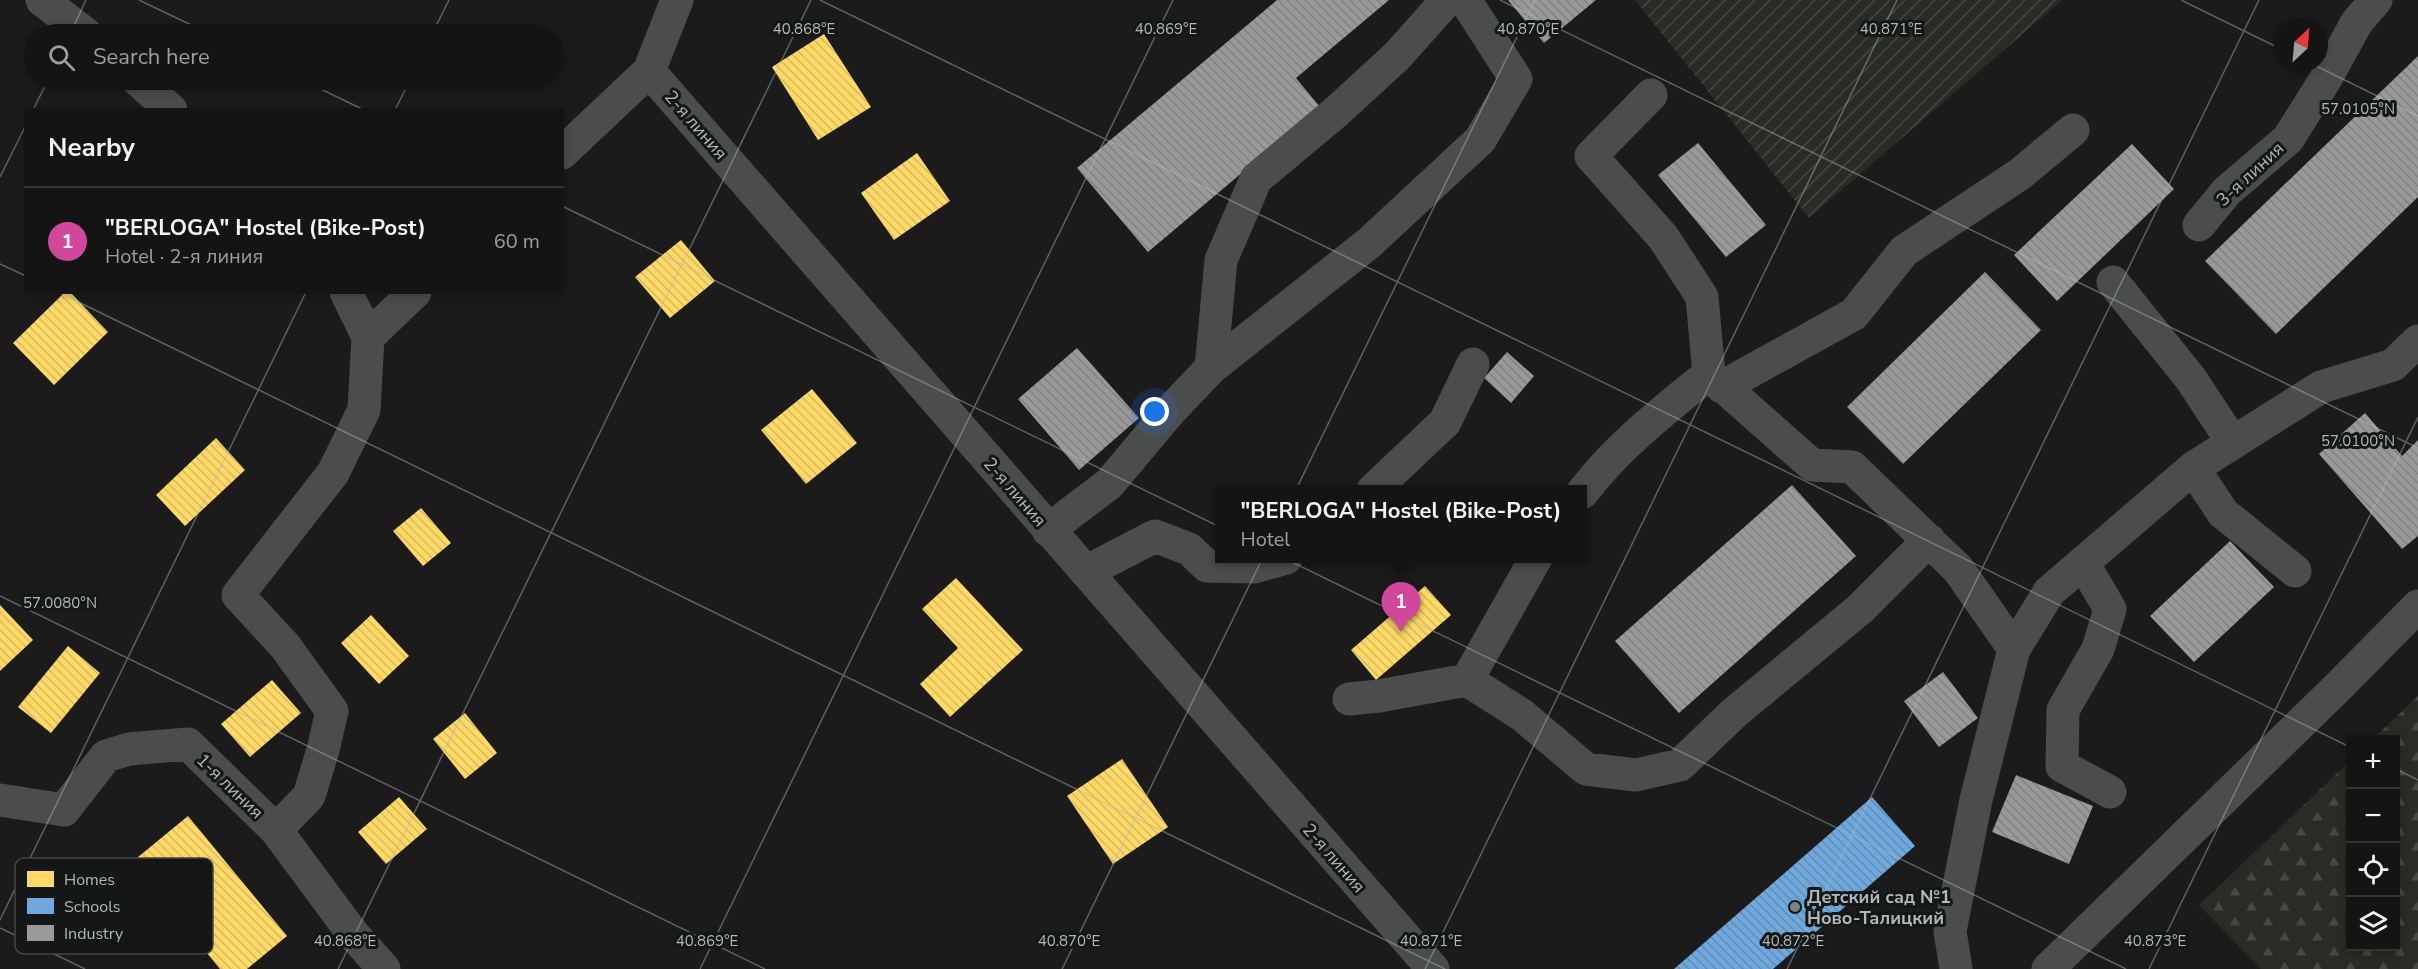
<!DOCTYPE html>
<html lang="en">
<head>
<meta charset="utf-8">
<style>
  body { margin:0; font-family:"Nunito Sans",sans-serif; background:#1d1d1d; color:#f1f3f6 }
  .controls { position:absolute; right:18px; bottom:18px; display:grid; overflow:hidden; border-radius:0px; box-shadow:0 3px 9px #0003 }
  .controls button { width:54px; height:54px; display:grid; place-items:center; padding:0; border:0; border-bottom:2px solid #333334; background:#141414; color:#f1f3f6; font:30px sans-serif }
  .compass { position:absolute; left:2274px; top:18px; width:54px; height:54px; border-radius:50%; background:#141414; box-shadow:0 3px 9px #0003; rotate:26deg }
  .you { position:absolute; left:1155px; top:412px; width:21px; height:21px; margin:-15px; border:4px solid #fff; border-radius:50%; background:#1a73e8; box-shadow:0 0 0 9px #1a73e833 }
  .badge { display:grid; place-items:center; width:39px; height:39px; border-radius:50%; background:#7a8282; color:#fff; font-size:20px; font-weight:700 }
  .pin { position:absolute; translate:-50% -50px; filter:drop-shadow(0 2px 3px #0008) }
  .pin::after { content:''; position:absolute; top:32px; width:21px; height:18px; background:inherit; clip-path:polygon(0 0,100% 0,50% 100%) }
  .popup { position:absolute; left:1215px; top:485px; width:372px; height:78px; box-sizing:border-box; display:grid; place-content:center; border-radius:0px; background:#141414; filter:drop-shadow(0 2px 4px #0005); font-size:20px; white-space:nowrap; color:#9d9ea0 }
  .popup b { font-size:22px; color:#f1f3f6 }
  .popup::after { content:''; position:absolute; left:50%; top:100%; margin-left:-12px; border:12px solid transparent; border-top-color:#141414 }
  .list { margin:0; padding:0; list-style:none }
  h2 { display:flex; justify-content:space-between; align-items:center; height:78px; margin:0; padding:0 24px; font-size:26px }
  h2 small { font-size:20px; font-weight:400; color:#9d9ea0 }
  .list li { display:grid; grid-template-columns:39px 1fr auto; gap:18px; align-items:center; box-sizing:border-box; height:108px; padding:0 24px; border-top:2px solid #333334 }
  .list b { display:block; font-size:22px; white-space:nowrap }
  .list p { margin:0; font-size:20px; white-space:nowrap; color:#9d9ea0 }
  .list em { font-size:20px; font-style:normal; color:#9d9ea0 }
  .icon { flex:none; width:33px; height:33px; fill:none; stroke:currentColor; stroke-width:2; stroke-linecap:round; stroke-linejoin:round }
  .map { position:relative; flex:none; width:2418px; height:969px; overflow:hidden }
  .search { position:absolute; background:#141414; box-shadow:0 3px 9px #0003; left:24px; top:24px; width:540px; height:66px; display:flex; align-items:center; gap:15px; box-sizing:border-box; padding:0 21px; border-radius:33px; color:#9d9ea0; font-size:22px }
  .panel { position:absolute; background:#141414; box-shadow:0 3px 9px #0003; left:24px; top:108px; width:540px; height:186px; border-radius:0px }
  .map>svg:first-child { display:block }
  .forest { fill:url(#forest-firs) }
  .garden { fill:url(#garden-furrows) }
  .homes { fill:url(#homes-back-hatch) }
  .schools { fill:url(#schools-back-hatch) }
  .industry { fill:url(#industry-back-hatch) }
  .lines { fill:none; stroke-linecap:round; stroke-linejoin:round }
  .minor { stroke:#4b4d4d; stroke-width:33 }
  .ticks { fill:none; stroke:#adbab9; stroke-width:1.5; stroke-opacity:0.45 }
  .poi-dot { fill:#7a8282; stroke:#151617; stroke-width:2 }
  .labels { text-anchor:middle; stroke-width:6; stroke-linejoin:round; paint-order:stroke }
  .street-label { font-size:18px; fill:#adbab9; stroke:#151617 }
  .poi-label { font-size:18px; font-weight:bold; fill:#adbab9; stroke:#151617; text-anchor:start }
  .key { fill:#151617; stroke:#434748; stroke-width:1.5 }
  .key-label { font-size:16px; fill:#adbab9 }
  .ticks-label { font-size:15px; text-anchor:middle; fill:#adbab9; stroke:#151617; stroke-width:6; stroke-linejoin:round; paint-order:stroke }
</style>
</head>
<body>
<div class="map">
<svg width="2418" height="969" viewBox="0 0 2418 969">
  <defs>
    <pattern id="forest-firs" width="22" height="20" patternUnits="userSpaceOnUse" patternTransform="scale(1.5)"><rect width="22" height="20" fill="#292b25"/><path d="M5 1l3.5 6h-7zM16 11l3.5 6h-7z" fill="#454843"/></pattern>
    <pattern id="garden-furrows" width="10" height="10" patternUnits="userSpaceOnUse" patternTransform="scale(1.5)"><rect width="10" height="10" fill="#292b25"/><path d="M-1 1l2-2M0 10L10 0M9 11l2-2" fill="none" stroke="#454843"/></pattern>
    <pattern id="homes-back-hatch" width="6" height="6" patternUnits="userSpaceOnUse" patternTransform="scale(1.5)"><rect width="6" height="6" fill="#ffd966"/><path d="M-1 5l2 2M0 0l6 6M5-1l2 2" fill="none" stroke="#d6b95d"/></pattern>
    <pattern id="schools-back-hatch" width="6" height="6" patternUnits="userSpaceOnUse" patternTransform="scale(1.5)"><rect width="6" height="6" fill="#6fa8dc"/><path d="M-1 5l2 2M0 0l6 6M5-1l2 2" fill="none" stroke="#608cb3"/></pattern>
    <pattern id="industry-back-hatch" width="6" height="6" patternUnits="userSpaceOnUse" patternTransform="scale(1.5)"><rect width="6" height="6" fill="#999"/><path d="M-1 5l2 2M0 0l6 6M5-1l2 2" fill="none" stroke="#808181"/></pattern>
  </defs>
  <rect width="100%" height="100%" fill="#1b1b1b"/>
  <!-- forest -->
  <path class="forest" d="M2418 696V969H2261L2199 905 2350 761V946H2396V740L2373 739Z"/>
  <!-- garden -->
  <path class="garden" d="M1635 0H2062L1809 218Z"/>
  <!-- homes -->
  <path class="homes" d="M824 34 871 107 818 140 772 67Z
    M917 153 950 201 894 240 861 193Z
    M681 240 715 281 670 318 635 277Z
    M65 292H70L108 332 54 385 13 343Z
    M812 389 857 443 806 484 761 430Z
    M216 438 245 470 185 526 156 495Z
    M421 508 451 543 423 566 393 531Z
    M956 578 1023 650 950 717 920 684 958 648 922 609Z
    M1425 586 1451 615 1376 680 1351 650Z
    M0 605 33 640 0 671Z
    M371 615 409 656 379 684 341 643Z
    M68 646 100 673 51 733 18 707Z
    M272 680 301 713 250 757 221 724Z
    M465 713 497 753 465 779 433 739Z
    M1122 759 1168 827 1113 864 1067 796Z
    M399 797 427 829 386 864 358 832Z
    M188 816 287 936 247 969H220L132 862Z"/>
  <!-- schools -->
  <path class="schools" d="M1872 797 1915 846 1773 969H1674Z"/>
  <!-- industry -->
  <path class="industry" d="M1277 0H1389L1296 78 1320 107 1148 252 1077 168Z
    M1508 0H1596L1544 43Z
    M2418 56V197L2276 334 2205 261Z
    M1698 143 1766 225 1726 257 1658 175Z
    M2132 144 2174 189 2057 301 2014 255Z
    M1985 272 2041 330 1903 464 1847 407Z
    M1077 348 1139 418 1079 470 1018 399Z
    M1507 352 1534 376 1511 403 1484 378Z
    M2365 413 2402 456 2418 440V536L2402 549 2319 454Z
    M1792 485 1856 556 1679 713 1615 641Z
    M2230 541 2274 587 2194 662 2150 616Z
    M1943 672 1978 718 1939 747 1904 701Z
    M2016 775 2093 806 2069 864 1992 832Z"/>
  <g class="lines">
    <!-- minor -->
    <path class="minor" d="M42 0 86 34
      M677 0 649 71 1433 969
      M138 80 171 110
      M1651 95 1591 156 1663 237 1702 297 1709 374
      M562 153 649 71
      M2199 225 2227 191 2288 139 2325 80 2357 22 2376 0
      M2113 282 2191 379 2233 443
      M368 337 415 292
      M1211 368 1221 260 1256 179 1336 112 1397 56 1447 0
      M1722 387 1854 314 1904 251 2020 174 2073 130
      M2193 468 2223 513 2295 571
      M1373 490 1445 422 1473 364
      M1582 493C1617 447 1664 410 1709 374L1812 465 1852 467 1958 569 2014 649
      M1048 530 1109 484 1171 410 1211 368 1369 243 1480 140 1516 79 1465 0
      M2083 563 2110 609 2098 649 2063 710 2062 766 2110 792
      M1086 572 1155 536 1189 549 1207 566 1254 567 1286 558
      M1467 680 1522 715 1586 769 1636 775 1680 765 1734 713 1860 609 1929 540
      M1349 699 1379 696 1467 680 1536 558
      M0 800 64 810 106 756 129 749 188 744 276 830 353 934 384 969
      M276 830 309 796 323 750 332 711 285 646 238 595 333 473 364 410 368 337 346 292
      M1956 969 1950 931 1976 800 2014 649 2049 592 2193 468 2321 387 2393 365 2418 341
      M2048 969 2336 689 2418 606"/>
  </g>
  <!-- ticks -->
  <path class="ticks" d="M139 0 210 34M820 0 2350 747M1500 0 2418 448M2181 0 2283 50M70 34 86 0M432 34 449 0M2310 63 2418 116M302 80 364 110M33 110 48 80M395 110 410 80M0 177 26 125M562 206 2126 969M0 264 26 276M58 292 1445 969M0 596 765 969M2396 769 2418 780M0 920 306 292M0 928 85 969M338 969 811 0M700 969 1173 0M1062 969 1535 0M1425 969 1897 0M1787 969 2259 0M2149 969 2418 417"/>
  <!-- markers -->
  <circle class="poi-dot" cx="1795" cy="907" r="6"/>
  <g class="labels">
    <!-- street labels -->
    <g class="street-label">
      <text transform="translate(696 125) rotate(49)" y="6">2-я линия</text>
      <text transform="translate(2250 174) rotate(-43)" y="6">3-я линия</text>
      <text transform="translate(1015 492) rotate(49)" y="6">2-я линия</text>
      <text transform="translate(230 786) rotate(44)" y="6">1-я линия</text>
      <text transform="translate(1334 858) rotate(49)" y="6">2-я линия</text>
    </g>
    <!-- poi labels -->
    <g class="poi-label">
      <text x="1807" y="903">Детский сад №1<tspan x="1807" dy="21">Ново-Талицкий</tspan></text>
    </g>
  </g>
  <!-- legend -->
  <rect x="15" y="858" width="198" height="96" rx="9" class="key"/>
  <rect x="27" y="871" width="27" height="16" fill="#ffd966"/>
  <rect x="27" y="898" width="27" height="16" fill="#6fa8dc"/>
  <rect x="27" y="925" width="27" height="16" fill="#999"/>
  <g class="key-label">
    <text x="64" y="885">Homes</text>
    <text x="64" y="912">Schools</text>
    <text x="64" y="939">Industry</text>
  </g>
  <g class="ticks-label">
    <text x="804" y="34">40.868°E</text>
    <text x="1166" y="34">40.869°E</text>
    <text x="1528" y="34">40.870°E</text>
    <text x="1891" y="34">40.871°E</text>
    <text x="2358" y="114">57.0105°N</text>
    <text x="2358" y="446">57.0100°N</text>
    <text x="60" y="608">57.0080°N</text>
    <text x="345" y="946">40.868°E</text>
    <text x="707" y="946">40.869°E</text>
    <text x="1069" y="946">40.870°E</text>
    <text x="1431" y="946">40.871°E</text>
    <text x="1793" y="946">40.872°E</text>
    <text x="2155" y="946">40.873°E</text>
  </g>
</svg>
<div class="controls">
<button>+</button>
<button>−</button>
<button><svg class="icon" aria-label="locate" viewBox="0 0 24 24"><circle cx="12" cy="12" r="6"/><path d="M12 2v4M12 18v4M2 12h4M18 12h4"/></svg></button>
<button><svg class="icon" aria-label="layers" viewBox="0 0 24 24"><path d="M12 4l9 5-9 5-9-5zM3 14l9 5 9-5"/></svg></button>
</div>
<svg class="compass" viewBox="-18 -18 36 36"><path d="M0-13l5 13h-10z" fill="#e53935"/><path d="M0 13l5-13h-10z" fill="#9d9ea0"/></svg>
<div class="you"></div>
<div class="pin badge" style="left:1401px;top:632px;background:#d1479c">1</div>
<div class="popup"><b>&quot;BERLOGA&quot; Hostel (Bike-Post)</b>Hotel</div>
<div class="search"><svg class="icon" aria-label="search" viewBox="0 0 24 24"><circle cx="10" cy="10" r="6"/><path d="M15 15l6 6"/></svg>Search here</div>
<section class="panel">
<h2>Nearby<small></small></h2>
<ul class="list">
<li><span class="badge" style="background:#d1479c">1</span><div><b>&quot;BERLOGA&quot; Hostel (Bike-Post)</b><p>Hotel · 2-я линия</p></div><em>60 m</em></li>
</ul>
</section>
</div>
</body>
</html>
